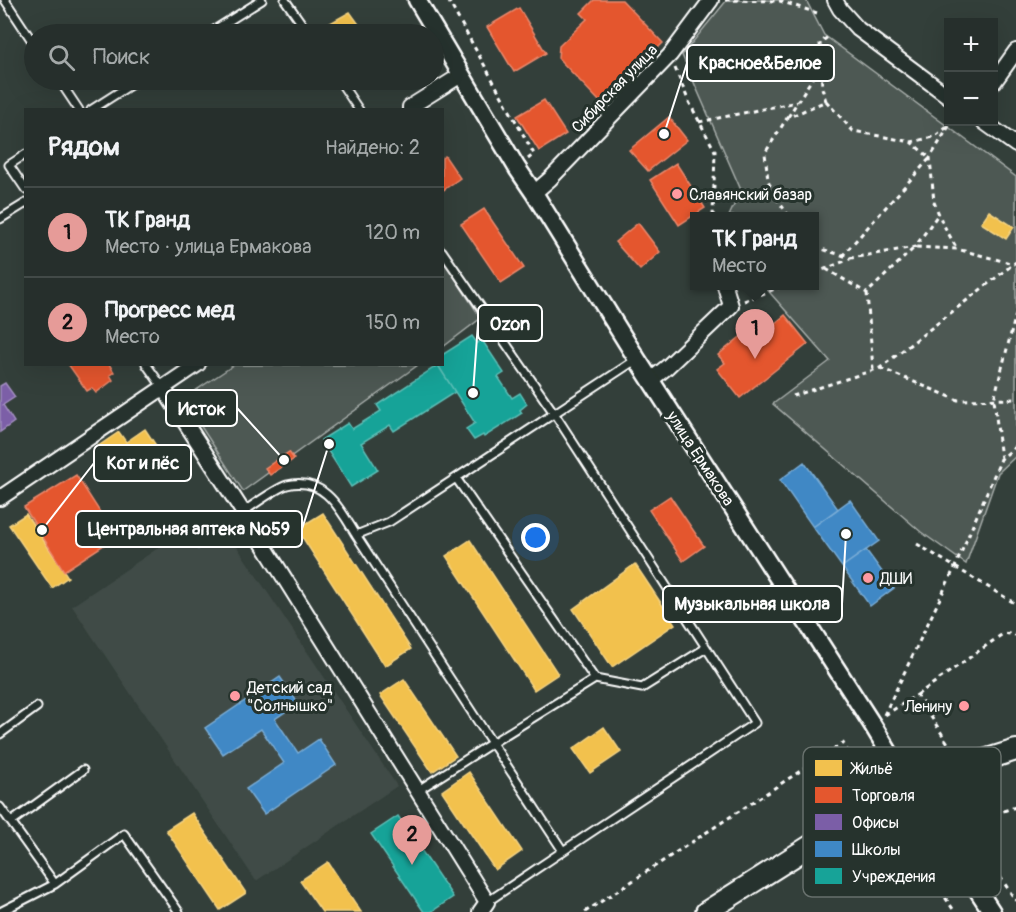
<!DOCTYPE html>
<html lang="ru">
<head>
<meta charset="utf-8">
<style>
  body { margin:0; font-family:Pangolin,sans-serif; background:#323b38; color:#f1f3f6 }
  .controls { position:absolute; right:18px; top:18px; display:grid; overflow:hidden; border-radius:0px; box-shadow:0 6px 24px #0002 }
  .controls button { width:54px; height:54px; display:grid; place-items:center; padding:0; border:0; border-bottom:2px solid #424a48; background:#262f2c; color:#f1f3f6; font:30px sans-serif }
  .you { position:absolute; left:536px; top:538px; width:21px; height:21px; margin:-15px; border:4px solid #fff; border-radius:50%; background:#1a73e8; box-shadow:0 0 0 9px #1a73e833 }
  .badge { display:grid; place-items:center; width:39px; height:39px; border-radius:50%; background:#e69b98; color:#111; font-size:20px; font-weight:700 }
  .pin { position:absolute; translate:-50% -50px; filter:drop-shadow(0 2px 3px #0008) }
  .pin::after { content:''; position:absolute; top:32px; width:21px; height:18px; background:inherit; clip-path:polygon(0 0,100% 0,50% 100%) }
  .popup { position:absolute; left:690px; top:212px; width:129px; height:78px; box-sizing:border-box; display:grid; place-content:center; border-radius:0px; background:#262f2c; filter:drop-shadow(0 2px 4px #0005); font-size:20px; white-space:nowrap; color:#a4a9a9 }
  .popup b { font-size:22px; color:#f1f3f6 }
  .popup::after { content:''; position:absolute; left:50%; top:100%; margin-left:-12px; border:12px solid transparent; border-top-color:#262f2c }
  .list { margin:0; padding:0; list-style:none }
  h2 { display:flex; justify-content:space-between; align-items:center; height:78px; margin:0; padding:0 24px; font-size:26px }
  h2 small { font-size:20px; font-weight:400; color:#a4a9a9 }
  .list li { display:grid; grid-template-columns:39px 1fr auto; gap:18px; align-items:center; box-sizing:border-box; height:90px; padding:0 24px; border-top:2px solid #424a48 }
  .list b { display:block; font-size:22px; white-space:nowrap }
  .list p { margin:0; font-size:20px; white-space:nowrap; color:#a4a9a9 }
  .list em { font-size:20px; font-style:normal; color:#a4a9a9 }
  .icon { flex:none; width:33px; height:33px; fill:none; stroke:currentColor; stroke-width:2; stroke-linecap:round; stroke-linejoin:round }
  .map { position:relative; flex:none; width:1016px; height:912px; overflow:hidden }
  .search { position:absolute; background:#262f2c; box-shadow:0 6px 24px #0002; left:24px; top:24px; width:420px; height:66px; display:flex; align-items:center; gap:15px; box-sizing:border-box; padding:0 21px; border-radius:33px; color:#a4a9a9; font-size:22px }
  .panel { position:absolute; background:#262f2c; box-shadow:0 6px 24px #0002; left:24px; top:108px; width:420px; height:258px; border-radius:0px }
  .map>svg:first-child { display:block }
  .built { fill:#404c47 }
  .green { fill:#4d5853; stroke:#a6aca9; stroke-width:1.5 }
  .homes { fill:#f2c14e; stroke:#f6d483; stroke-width:1.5 }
  .shops { fill:#e4572e; stroke:#ec896d; stroke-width:1.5 }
  .offices { fill:#7b5ea7; stroke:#a38ec1; stroke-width:1.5 }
  .schools { fill:#3f88c5; stroke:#79acd6; stroke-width:1.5 }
  .public { fill:#17a398; stroke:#5dbfb7; stroke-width:1.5 }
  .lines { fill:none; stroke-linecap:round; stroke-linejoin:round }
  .service-casing { stroke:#fff; stroke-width:11 }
  .minor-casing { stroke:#fff; stroke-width:18 }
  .tertiary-casing { stroke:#fff; stroke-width:21 }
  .secondary-casing { stroke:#fff; stroke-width:24 }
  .path { stroke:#fff; stroke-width:3; stroke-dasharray:4.5 4.5; stroke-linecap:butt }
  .service { stroke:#26332d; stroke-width:7 }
  .minor { stroke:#26332d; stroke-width:14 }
  .tertiary { stroke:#26332d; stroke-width:16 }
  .secondary { stroke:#26332d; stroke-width:20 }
  .poi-dot { fill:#ff9aa2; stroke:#26332d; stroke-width:2 }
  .labels { text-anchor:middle; stroke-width:6; stroke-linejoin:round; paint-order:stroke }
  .street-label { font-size:16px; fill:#fff; stroke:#26332d }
  .poi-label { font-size:16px; fill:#fff; stroke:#26332d; text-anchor:start }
  .key { fill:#26332d; stroke:#67706c; stroke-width:1.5 }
  .key-label { font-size:16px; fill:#fff }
  .leader { fill:none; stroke:#fff; stroke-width:2 }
  .callout-dot { fill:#fff; stroke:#26332d; stroke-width:2 }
  .callout { fill:#26332d; stroke:#fff; stroke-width:2 }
  .callout-label { font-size:18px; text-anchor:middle; font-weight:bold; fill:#fff }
</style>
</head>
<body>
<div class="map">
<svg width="1016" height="912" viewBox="0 0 1016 912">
  <rect width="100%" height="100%" fill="#333f3a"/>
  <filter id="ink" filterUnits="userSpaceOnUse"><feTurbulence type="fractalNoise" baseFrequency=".0167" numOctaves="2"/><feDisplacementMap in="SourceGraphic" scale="12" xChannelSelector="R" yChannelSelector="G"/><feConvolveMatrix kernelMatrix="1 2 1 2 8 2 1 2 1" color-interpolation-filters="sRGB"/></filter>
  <g filter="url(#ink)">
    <!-- built -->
    <path class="built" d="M213 511 397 786 256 881 72 606Z"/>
    <!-- green -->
    <path class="green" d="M727 0H806L824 35 1016 177V456L998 473 966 564 921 532 773 404 830 361 764 286H815V216H729L741 190 682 55Z
      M443 260 481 318 443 347H442Z
      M234 365H418L243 491 183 399Z"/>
    <!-- homes -->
    <path class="homes" d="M350 12 366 34H331L325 26Z
      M989 211 1014 227 1006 239 981 223Z
      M145 429 159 450 132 468 128 462 113 472 97 447 119 432 126 442Z
      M323 513 411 649 385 666 297 529Z
      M26 514 68 577 52 588 9 525Z
      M470 540 558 674 534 690 446 556Z
      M635 564 675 624 612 667 573 609Z
      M404 679 456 756 432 772 380 695Z
      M604 727 621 752 590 773 573 749Z
      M469 772 522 851 495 870 442 791Z
      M192 813 246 893 220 910 166 830Z
      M328 862 361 912H322L300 881Z"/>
    <!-- shops -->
    <path class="shops" d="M594 0H622L663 43 601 103 558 58 559 46 587 19 581 13Z
      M519 8 546 53 514 72 487 27Z
      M544 100 566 134 539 151 517 116Z
      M669 117 687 140 648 171 629 150Z
      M445 156 460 178 442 191V158Z
      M676 163 705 208 679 225 650 180Z
      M484 209 524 268 501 283 461 224Z
      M638 223 660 252 640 270 615 242Z
      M785 315 808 344 740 398 717 369 725 363 718 355 755 325 762 334Z
      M68 364H109L114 372 110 375 113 380 96 393 92 388 87 391Z
      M289 452 294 459 270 475 265 468Z
      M76 475 116 537 64 571 24 507Z
      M670 496 704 546 683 561 649 510Z"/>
    <!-- offices -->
    <path class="offices" d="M5 383 15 397 3 405 14 422 0 432V386Z"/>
    <!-- schools -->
    <path class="schools" d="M804 462 838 509 813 527 780 480Z
      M850 500 879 541 842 567 813 527Z
      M210 524 218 535 198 549 190 538Z
      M866 550 894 588 870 606 842 567Z
      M280 677 298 703 275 719 298 753 319 739 336 765 264 814 246 789 284 763 261 729 223 754 205 728Z"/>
    <!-- public -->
    <path class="public" d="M472 336 477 343 482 340 504 373 498 377 512 398 520 393 527 404 520 410 522 413 484 437 483 435 474 440 466 429 475 423 437 364H442V355Z
      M438 365 455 392 394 431 390 425 361 443 378 470 351 487 321 440 348 423 352 429 381 411 377 405Z
      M398 816 453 897 431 912H424L371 834Z"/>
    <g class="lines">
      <!-- service casing -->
      <g class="service-casing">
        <path id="service" d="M5 0 34 44
          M285 0 309 34
          M208 34 262 0
          M59 80 79 110
          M339 80 359 110
          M91 110 138 80
          M26 154 9 165 26 190
          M0 219 26 203
          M442 251 554 413 755 723 563 851
          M146 364 163 388
          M456 478 595 679 492 743 563 851 487 902
          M243 512C253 505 277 488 287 485 324 476 340 509 356 535L389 522 637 359
          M356 535 492 743 417 791
          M595 679 642 688 706 648
          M0 734 37 707
          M0 807 55 884 124 834 179 912
          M11 822 83 770
          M0 912 55 884"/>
      </g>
      <!-- minor casing -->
      <g class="minor-casing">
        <path id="minor" d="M835 0 840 9 858 29 948 96
          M994 82 1016 51
          M410 110V107L461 75
          M984 122 1016 145
          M534 193 550 179 670 55 711 0
          M651 380 667 367 731 306 725 286
          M163 388 243 512 487 902 480 912
          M0 498 198 364"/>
      </g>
      <!-- tertiary casing -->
      <g class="tertiary-casing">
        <path id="tertiary" d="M417 0 517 168 534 193 637 359 872 724 908 784 992 912"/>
      </g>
      <!-- secondary casing -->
      <g class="secondary-casing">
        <path id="secondary" d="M706 912 908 784 1016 750"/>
      </g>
      <!-- path -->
      <path class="path" d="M448 0 534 154 528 159
        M725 0 780 1 817 13
        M675 68 689 102 715 151 713 216
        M826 101 822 88 820 43 829 36
        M788 117 820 66
        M699 122 797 102
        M949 126 930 158 934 202 942 222 957 249
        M789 216 774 195 768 180 765 153 787 118 826 101 853 131 864 133 911 142 934 137 950 125
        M815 247 851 258 915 247 939 213
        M842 256 930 158 911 142
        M826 269 867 293
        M815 273 850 259
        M744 301 783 286
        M880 368 958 400 1016 399
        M873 369 867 293 915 247 957 249 1014 264
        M793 396 880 368 1016 262
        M1001 459 994 399 1016 314
        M917 544 1016 604
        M917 695 1004 633 1016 635
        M884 715 955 567 1001 459 1016 446
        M885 715 917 695 951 748
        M984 800 994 814 1016 807
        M994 814 972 834 1016 901
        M895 823 955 912
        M585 912 843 743 859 770"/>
      <!-- service -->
      <use href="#service" class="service"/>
      <!-- minor -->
      <use href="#minor" class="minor"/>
      <!-- tertiary -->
      <use href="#tertiary" class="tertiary"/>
      <!-- secondary -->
      <use href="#secondary" class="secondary"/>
    </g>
  </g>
  <!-- markers -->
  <g class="poi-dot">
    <circle cx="677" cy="194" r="6"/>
    <circle cx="868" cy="578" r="6"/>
    <circle cx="235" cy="696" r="6"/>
    <circle cx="964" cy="706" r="6"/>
  </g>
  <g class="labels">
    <!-- street labels -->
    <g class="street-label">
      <text transform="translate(614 88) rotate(-46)" y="6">Сибирская улица</text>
      <text transform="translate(701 458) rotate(57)" y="6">улица Ермакова</text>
    </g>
    <!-- poi labels -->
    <g class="poi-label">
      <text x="689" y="200">Славянский базар</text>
      <text x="880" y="584">ДШИ</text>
      <text x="247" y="693">Детский сад<tspan x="247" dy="18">"Солнышко"</tspan></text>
      <text x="952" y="712" text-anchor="end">Ленину</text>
    </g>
  </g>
  <!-- legend -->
  <rect x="803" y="747" width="198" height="150" rx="9" class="key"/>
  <rect x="815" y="760" width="27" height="16" fill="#f2c14e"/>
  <rect x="815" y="787" width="27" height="16" fill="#e4572e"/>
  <rect x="815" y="814" width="27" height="16" fill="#7b5ea7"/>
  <rect x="815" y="841" width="27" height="16" fill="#3f88c5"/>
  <rect x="815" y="868" width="27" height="16" fill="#17a398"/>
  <g class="key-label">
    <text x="852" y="774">Жильё</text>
    <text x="852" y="801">Торговля</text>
    <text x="852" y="828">Офисы</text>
    <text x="852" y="855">Школы</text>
    <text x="852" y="882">Учреждения</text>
  </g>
  <!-- callouts -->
  <path class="leader" d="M664 134L687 63M473 393L478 323M284 460L237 408M42 530L94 463M329 444L302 529M846 534L842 604"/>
  <g class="callout-dot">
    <circle cx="664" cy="134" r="6"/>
    <circle cx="473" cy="393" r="6"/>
    <circle cx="284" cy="460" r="6"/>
    <circle cx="42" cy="530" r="6"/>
    <circle cx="329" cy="444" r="6"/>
    <circle cx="846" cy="534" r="6"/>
  </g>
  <g class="callout">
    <rect x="687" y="45" width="147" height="36" rx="6"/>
    <rect x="478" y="305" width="64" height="36" rx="6"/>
    <rect x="166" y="390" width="71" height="36" rx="6"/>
    <rect x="94" y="445" width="97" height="36" rx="6"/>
    <rect x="76" y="511" width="226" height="36" rx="6"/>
    <rect x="663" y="586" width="179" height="36" rx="6"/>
  </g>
  <g class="callout-label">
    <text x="760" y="69">Красное&amp;Белое</text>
    <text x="510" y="330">Ozon</text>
    <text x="202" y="415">Исток</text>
    <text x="143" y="469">Кот и пёс</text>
    <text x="189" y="535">Центральная аптека №59</text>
    <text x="752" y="610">Музыкальная школа</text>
  </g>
</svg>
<div class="controls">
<button>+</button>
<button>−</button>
</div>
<div class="you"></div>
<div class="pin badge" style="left:755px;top:359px">1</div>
<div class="popup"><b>ТК Гранд</b>Место</div>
<div class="pin badge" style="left:412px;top:865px">2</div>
<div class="search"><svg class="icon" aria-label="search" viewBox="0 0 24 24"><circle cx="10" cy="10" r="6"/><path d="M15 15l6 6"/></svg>Поиск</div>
<section class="panel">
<h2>Рядом<small>Найдено: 2</small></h2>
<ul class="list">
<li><span class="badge">1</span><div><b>ТК Гранд</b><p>Место · улица Ермакова</p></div><em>120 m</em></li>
<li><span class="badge">2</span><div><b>Прогресс мед</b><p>Место</p></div><em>150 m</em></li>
</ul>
</section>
</div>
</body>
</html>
